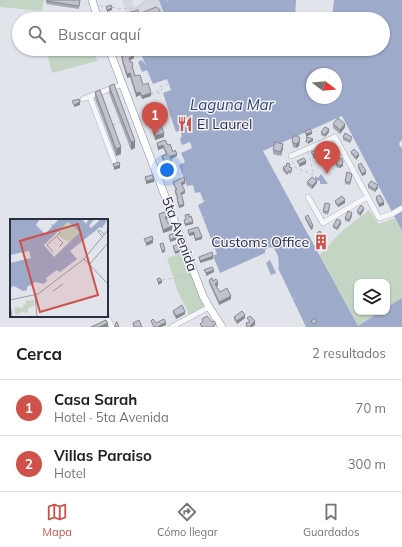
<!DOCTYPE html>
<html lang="es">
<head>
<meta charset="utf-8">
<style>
  body { margin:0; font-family:Mulish,sans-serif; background:#f2f2f2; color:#202124 }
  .controls { position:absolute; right:12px; bottom:12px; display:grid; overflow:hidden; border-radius:8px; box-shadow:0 1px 3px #0004 }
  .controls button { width:36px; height:36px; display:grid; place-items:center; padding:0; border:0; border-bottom:1px solid #e0e0e0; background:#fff; color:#202124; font:20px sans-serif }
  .compass { position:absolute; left:306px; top:68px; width:36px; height:36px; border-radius:50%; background:#fff; box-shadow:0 1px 3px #0004; rotate:106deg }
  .you { position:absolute; left:167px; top:170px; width:14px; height:14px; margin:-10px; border:3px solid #fff; border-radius:50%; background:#1a73e8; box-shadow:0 0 0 6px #1a73e833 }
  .badge { display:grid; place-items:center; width:26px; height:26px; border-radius:50%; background:#cf5149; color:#fff; font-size:13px; font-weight:700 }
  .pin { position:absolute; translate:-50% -33px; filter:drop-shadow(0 1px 2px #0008) }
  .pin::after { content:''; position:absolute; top:21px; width:14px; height:12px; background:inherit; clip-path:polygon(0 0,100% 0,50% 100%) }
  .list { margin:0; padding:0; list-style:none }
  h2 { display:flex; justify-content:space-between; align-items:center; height:52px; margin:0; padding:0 16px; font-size:17px }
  h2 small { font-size:13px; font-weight:400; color:#757577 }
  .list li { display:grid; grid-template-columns:26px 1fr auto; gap:12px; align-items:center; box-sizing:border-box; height:56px; padding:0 16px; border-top:1px solid #e0e0e0 }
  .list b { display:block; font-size:15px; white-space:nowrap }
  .list p { margin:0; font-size:13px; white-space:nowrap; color:#757577 }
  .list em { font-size:13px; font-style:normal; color:#757577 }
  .icon { flex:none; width:22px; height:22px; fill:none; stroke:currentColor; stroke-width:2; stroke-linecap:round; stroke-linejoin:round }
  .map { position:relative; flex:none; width:402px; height:327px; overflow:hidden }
  .search { position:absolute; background:#fff; box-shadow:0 1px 3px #0004; left:12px; right:12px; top:12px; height:44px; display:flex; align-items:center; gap:10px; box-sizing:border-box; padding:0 14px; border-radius:22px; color:#757577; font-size:15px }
  .sheet { height:164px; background:#fff }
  nav { display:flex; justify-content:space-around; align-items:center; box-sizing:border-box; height:56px; border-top:1px solid #e0e0e0; background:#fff; font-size:11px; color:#757577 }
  nav a { display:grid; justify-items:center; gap:2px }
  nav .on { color:#cf5149 }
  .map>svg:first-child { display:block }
  .built { fill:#d5d6e0 }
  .green { fill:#c4d5c4 }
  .water { fill:#9eaaca; fill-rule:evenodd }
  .pier { fill:#e2e4eb }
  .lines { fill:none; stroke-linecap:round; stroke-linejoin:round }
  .minor-casing { stroke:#abadb9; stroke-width:6 }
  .highway-casing { stroke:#8a8ea1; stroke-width:8 }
  .path { stroke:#c0c2ca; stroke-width:1; stroke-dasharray:3 3; stroke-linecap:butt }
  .minor { stroke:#f5f6f9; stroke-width:5 }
  .highway { stroke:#fff; stroke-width:7 }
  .wall { fill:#a5a7b1 }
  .shaded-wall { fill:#868890 }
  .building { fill:#c0c2ce; stroke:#868890 }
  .labels { text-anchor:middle; stroke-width:3; stroke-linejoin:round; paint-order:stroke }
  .poi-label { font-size:14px; fill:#2a2e43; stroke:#f2f3f8; text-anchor:start }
  .street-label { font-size:14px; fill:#2a2e43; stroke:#f2f3f8 }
  .water-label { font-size:15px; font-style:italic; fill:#344477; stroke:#f2f3f8 }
  .inset-road { fill:none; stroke:#989ba8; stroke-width:1 }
  .view { fill:#cf5149; fill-opacity:0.15; stroke:#cf5149; stroke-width:2 }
  .inset-edge { fill:none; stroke:#2a2e43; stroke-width:2 }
</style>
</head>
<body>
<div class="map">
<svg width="402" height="327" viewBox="0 0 402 327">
  <rect width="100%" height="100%" fill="#e2e4eb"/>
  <!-- built -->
  <path class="built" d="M122 0H133L132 4 135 8 144 0H159L166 19H128Z"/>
  <!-- green -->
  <path class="green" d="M0 0H44L42 11 0 7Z
    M46 49H94L97 61 52 73Z
    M369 210 379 224 395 218 402 231V298L387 307V282H357V312H380L358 326 320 255 340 233Z
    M185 252 194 283 205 308 190 316 178 292 167 258Z"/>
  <!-- water -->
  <path class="water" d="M159 0H296L295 19H166Z
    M334 0H402V139L399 144 402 149V231L342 116 263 151 358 326 380 312H387V307L402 298V327H306L278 268 279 267 278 256 274 248 269 247 265 250V253L220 273 213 256 217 254 198 205 204 202 200 192 195 193 193 185 187 186 179 165 185 162 181 153 192 148 190 142 182 145 180 139 182 136 180 131 176 132 163 93 171 90 167 79 153 84 147 70 142 72 138 62 142 60 146 66 139 49H383V19H332ZM312 74H336V98H312Z
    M321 174 328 184H320V181L315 180V176L318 178Z
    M270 260 276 273 271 275 266 263Z"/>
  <!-- pier -->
  <path class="pier" d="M278 173 311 234 309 236 276 174Z"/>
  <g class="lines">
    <!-- minor casing -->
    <g class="minor-casing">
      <path id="minor" d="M90 97 114 161
        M83 99 123 84
        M291 156 335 137 379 218 392 214 402 208
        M308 197 323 223 367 197
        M108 319 112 327
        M172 327 209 307"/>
    </g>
    <!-- highway casing -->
    <g class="highway-casing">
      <path id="highway" d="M92 0 98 19
        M109 49 203 296 209 307 222 327"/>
    </g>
    <!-- path -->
    <path class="path" d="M166 0V1L169 0
      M100 6H109
      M112 7 119 9 138 8 148 0
      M157 93H161L162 87
      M151 94 156 93 160 87 169 84
      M113 125 121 122
      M292 161 296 168 314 175 308 152
      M204 201 211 199
      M203 218 208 216
      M163 280 190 275
      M293 299 298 296"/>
    <!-- minor -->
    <use href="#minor" class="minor"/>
    <!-- highway -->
    <use href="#highway" class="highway"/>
  </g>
  <!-- wall -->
  <path class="wall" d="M47 0 80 2 79 9 46 4Z
    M127 13 139 14 160 13 159 18 156 19H140L139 18 134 19H127Z
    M121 53 134 58 130 61 133 69 135 76 143 85 151 96 142 99 140 95 136 97 130 77 127 78 122 62V59L121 56Z
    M109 86 135 148 131 150 109 93Z
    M95 92 121 154 116 156 95 99Z
    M144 109 153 116 159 122 157 123V125L150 128 144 113Z
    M333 124 345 127 340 134 333 128Z
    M153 130 164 137 155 140 153 133Z
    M321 132H329L325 137 321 135Z
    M343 137 352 140 350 143 343 140Z
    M292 138 300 142 299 146 296 148 293 147 292 141Z
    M157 143 168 145 177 156 171 159 172 162 165 165 162 159V156L166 154 163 148 158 150 157 146Z
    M283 148 281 156 273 154V150Z
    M333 148 335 151 334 154 331 153 330 156 327 155V152H325V149Z
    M351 152 359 156 356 160 351 154Z
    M336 160 343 166 340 168H338L336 166Z
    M358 165 366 174 362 176 358 168Z
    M290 167 292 170 291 174 288 173V175L285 174V172L283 171V169Z
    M352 177 350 185 345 184V181Z
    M173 182 185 184 182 185 185 193 181 195 184 206 179 208 177 201V198L175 193V190H176L173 184Z
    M307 182 317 183 312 189 307 185Z
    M368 185 378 188 375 192 368 188Z
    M376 197 384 205 379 207 376 200Z
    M335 201 345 203 338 207 335 203Z
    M330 206 328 215 323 213V211Z
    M364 210 360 216 357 213V211Z
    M159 214 168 219 166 220 168 223 172 230 163 233 159 217Z
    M352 216 349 222 345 221V218Z
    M305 217 313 228 311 230 305 219Z
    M341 224 337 230 333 228V226Z
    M317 233 326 247 323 248 317 238Z
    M209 280 213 281 218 286H216L220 292 231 299 219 305 209 283Z
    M173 311 185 314 176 319 173 313Z
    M234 317 245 318 237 324 234 320Z"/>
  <!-- shaded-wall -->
  <path class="shaded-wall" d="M112 8V10L107 12V10Z
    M160 10V13L159 18 156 19H148Z
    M139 14V18L134 19H128V17Z
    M134 55V58L129 61V58Z
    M130 73V77L127 78V74Z
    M140 92V95L136 97V93Z
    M151 93V96L142 99V96Z
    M80 102V105L74 107V105Z
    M159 119V122L157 123V125L150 128V125L156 120Z
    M345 124V127L340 134V130Z
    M329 129V132L325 137V135Z
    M312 132V134L306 137V134Z
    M164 133V137L155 140V136Z
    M300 138 299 146 296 148V144Z
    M313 139V141L308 144V142Z
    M135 141V148L131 150V142Z
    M283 144V148L281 156V152Z
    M163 145V148L158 150V147Z
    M121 147V154L116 156V149Z
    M320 153V155L313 158V155Z
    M177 154V156L170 159V157Z
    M359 154V156L356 160V157Z
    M172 160V162L165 165V163Z
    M306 161V164L299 167V164Z
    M343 163V166L340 168V166Z
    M120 165V168L114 170V167Z
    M366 171V174L362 176V174Z
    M176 172V174L170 177V174Z
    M154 179V182L146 184V181Z
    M185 181V184L181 185V183Z
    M317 181V183L312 189V186Z
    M378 185V188L375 192V190Z
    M185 191V193L181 195V193Z
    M345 200V203L338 207V205Z
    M384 202V205L379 207V204Z
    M184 204V206L179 208V206Z
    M364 208V210L360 216V213Z
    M352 213V216L349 222V220Z
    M168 216V219L165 220V217Z
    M341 221V224L337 230V228Z
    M193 222V224L185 226V224Z
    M172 226V230L163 233V230Z
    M313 226V228L311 230V227Z
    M194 232V235L189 236V234Z
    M176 237V240L170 242V240Z
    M202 237V239L195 241V239Z
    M153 240V243L146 246V243Z
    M326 242V247L323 248V243Z
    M165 250V252L162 253V251Z
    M181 250V252L175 254V252Z
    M213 256V259L200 263V261Z
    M214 270V272L206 276V273Z
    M162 281V283L158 285V282Z
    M218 282V286L215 287V284Z
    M231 296V299L219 305V302Z
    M185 312V314L176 319V316Z
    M245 315V318L237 324V321Z
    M255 321V325L252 327H251V325Z
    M108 323V327H99Z
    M166 323V325L161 327H158L162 324Z"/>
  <!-- building -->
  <path class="building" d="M47 0H80L79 6 46 1Z
    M111 5 112 8 107 10 106 7Z
    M156 7 160 10 159 15 148 19H141L139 14 128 17 127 13 138 10 139 14Z
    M132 49 134 55 129 58 130 62H132L133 65 132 66 135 76 140 75 143 85 148 83 151 93 142 96 140 92 136 93 130 73 127 74 122 59H123L121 53Z
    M114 84 135 141 131 142 109 86Z
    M100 90 121 147 116 149 95 92Z
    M79 99 80 102 74 105 72 101Z
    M150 107 153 116 157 115 159 119 156 120 157 122 150 125 144 109Z
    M338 118 345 124 340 130 333 124Z
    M161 126 164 133 155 136 153 130Z
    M325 127 329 129 325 135 321 132Z
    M310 129 312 132 306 134 305 131Z
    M345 133 352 137 350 141 343 137Z
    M294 136H298L300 138 299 142 296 144 293 143 292 138Z
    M307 137 313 139 308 142H306Z
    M165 140 168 145 170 144 173 152 175 150 177 154 170 157 172 160 165 163 162 156 167 154 163 145 158 147 157 143Z
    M275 142 283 144 281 152 273 150Z
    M330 144 333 145 332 147 335 148 334 151 331 150 330 153 327 152 328 150 325 149 326 145 329 146Z
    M319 149 320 153 313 155 311 152Z
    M354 149 359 154 356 157 351 152Z
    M304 158 306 161 299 164 297 161Z
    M340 158 342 159 343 163 340 166 336 164V160Z
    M119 162 120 165 114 167 113 164Z
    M287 163 290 164 289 167 292 168 291 171H288V173L285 172V169H283L284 166 286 167Z
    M361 163 366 171 362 174 358 165Z
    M173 165 176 172 170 174 167 168Z
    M347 172 352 174 350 183 345 181Z
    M152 175 154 179 146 181 145 177Z
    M184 177 185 181 181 183 185 191 181 193 184 204 179 206 177 198H178L175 190H177L173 182Z
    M312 177 317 181 312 186 307 182Z
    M371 181 378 185 375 190 368 185Z
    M380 195 384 202 379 204 376 197Z
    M342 196 345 200 338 205 335 201Z
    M325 203 330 204 328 212 323 211Z
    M361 205 364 208 360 213 357 211Z
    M167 211 168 216 165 217 168 223H171L172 226 163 230 159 214Z
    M348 211 352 213 349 220 345 218Z
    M189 214V217L191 216 193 222 185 224 184 220 186 219 185 215Z
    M308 215 313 226 311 227 305 217Z
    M337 219 341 221 337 228 333 226Z
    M198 227 202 237 195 239 194 232 189 234 188 230Z
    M320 231 326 242 323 243 317 233Z
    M175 233 176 237 170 240 169 235Z
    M152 236 153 240 146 243 144 239Z
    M163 243 165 250 162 251 160 244Z
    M179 244 181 250 175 252 173 246Z
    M212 252 213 256 200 261 199 257Z
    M212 267 214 270 206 273 204 270Z
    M160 278 162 281 158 282 157 279Z
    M212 278 213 281 216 279 218 282 215 284 220 292 227 288 231 296 219 302 209 280Z
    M182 305 185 312 176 316 173 311Z
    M242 311 245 315 237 321 234 317Z
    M207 316 212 322 214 321 216 324 213 326 214 327H202L200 324 203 321 202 319Z
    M250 316 255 321 251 325V327H247L246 323 250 322 247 318Z
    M315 318 317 322 313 324 311 321Z
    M153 319 156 323 164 319 166 323 162 324 158 327H154L151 321Z
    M106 320 108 323 99 327H91Z
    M139 320 142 327H134L133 323Z
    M116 322H117L119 327H115Z"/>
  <!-- icons -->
  <defs>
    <g id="restaurant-bare" transform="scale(1.2)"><path d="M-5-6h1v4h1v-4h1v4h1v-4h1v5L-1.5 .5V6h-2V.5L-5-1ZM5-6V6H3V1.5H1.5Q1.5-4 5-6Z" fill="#cf5149" stroke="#f2f3f8" stroke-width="2.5" paint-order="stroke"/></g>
    <g id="building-bare" transform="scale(1.2)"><path d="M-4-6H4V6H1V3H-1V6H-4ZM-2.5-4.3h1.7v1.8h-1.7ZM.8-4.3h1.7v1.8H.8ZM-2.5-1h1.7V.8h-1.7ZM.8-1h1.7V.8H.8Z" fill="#cf5149" stroke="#f2f3f8" stroke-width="2.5" paint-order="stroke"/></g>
  </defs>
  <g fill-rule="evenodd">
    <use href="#restaurant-bare" x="185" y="124"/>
    <use href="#building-bare" x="321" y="242"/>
  </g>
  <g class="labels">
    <!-- poi labels -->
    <g class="poi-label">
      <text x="197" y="129">El Laurel</text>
      <text x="309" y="247" text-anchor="end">Customs Office</text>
    </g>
    <!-- street labels -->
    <g class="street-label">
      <text transform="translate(180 234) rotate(70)" y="5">5ta Avenida</text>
    </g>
    <!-- water labels -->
    <g class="water-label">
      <text x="232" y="110">Laguna Mar</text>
    </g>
  </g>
  <!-- overview -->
  <g transform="translate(10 219)">
    <rect width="98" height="98" fill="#e2e4eb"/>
    <path d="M58 2 70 13 59 23 49 17V12ZM24 81V87L18 89V94L12 93 7 96 4 93 5 88 13 89V86L16 85 15 82Z" fill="#c4d5c4"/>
    <path d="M0 0H30L26 6 35 15 49 0H72L76 5 79 0H84L79 7 81 9 91 0H98L92 9 90 8 60 32 67 40 50 53 47 51 36 59 37 62 34 65 25 63 21 66 24 69 20 66 17 68V71L13 72 4 67 0 69V44L21 39 19 32 0 36ZM58 3 70 13 44 38 34 26Z" fill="#9eaaca" fill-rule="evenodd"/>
    <path class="inset-road" d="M41 5 50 14 37 26 43 33M92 17 88 13 89 11 94 15M47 18 53 24 49 28M74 40 98 65M79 46 98 24M43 72 53 65M25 77 27 98M0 81 28 75 74 40 98 11M0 84 2 98M0 98H22"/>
    <path class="view" d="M68 5 88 76 30 93 10 22Z"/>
    <rect width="98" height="98" class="inset-edge"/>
  </g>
</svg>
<div class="controls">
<button><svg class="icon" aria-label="layers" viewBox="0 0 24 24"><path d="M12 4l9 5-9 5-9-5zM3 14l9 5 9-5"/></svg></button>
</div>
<svg class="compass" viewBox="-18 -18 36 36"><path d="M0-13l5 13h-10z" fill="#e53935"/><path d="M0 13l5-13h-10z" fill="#757577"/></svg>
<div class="you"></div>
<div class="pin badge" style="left:155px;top:135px">1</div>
<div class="pin badge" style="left:327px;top:174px">2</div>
<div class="search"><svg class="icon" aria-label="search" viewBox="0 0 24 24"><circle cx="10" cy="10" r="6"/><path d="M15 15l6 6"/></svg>Buscar aquí</div>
</div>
<section class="sheet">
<h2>Cerca<small>2 resultados</small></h2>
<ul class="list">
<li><span class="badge">1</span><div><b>Casa Sarah</b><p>Hotel · 5ta Avenida</p></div><em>70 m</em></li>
<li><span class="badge">2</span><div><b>Villas Paraiso</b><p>Hotel</p></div><em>300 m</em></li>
</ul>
</section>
<nav>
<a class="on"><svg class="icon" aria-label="map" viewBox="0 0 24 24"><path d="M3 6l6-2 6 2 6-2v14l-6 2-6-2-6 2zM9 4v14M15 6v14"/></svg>Mapa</a>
<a><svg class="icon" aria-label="directions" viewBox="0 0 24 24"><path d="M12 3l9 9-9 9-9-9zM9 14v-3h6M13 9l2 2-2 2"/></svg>Cómo llegar</a>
<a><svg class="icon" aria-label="saved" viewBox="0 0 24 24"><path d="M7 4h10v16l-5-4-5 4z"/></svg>Guardados</a>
</nav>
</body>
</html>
